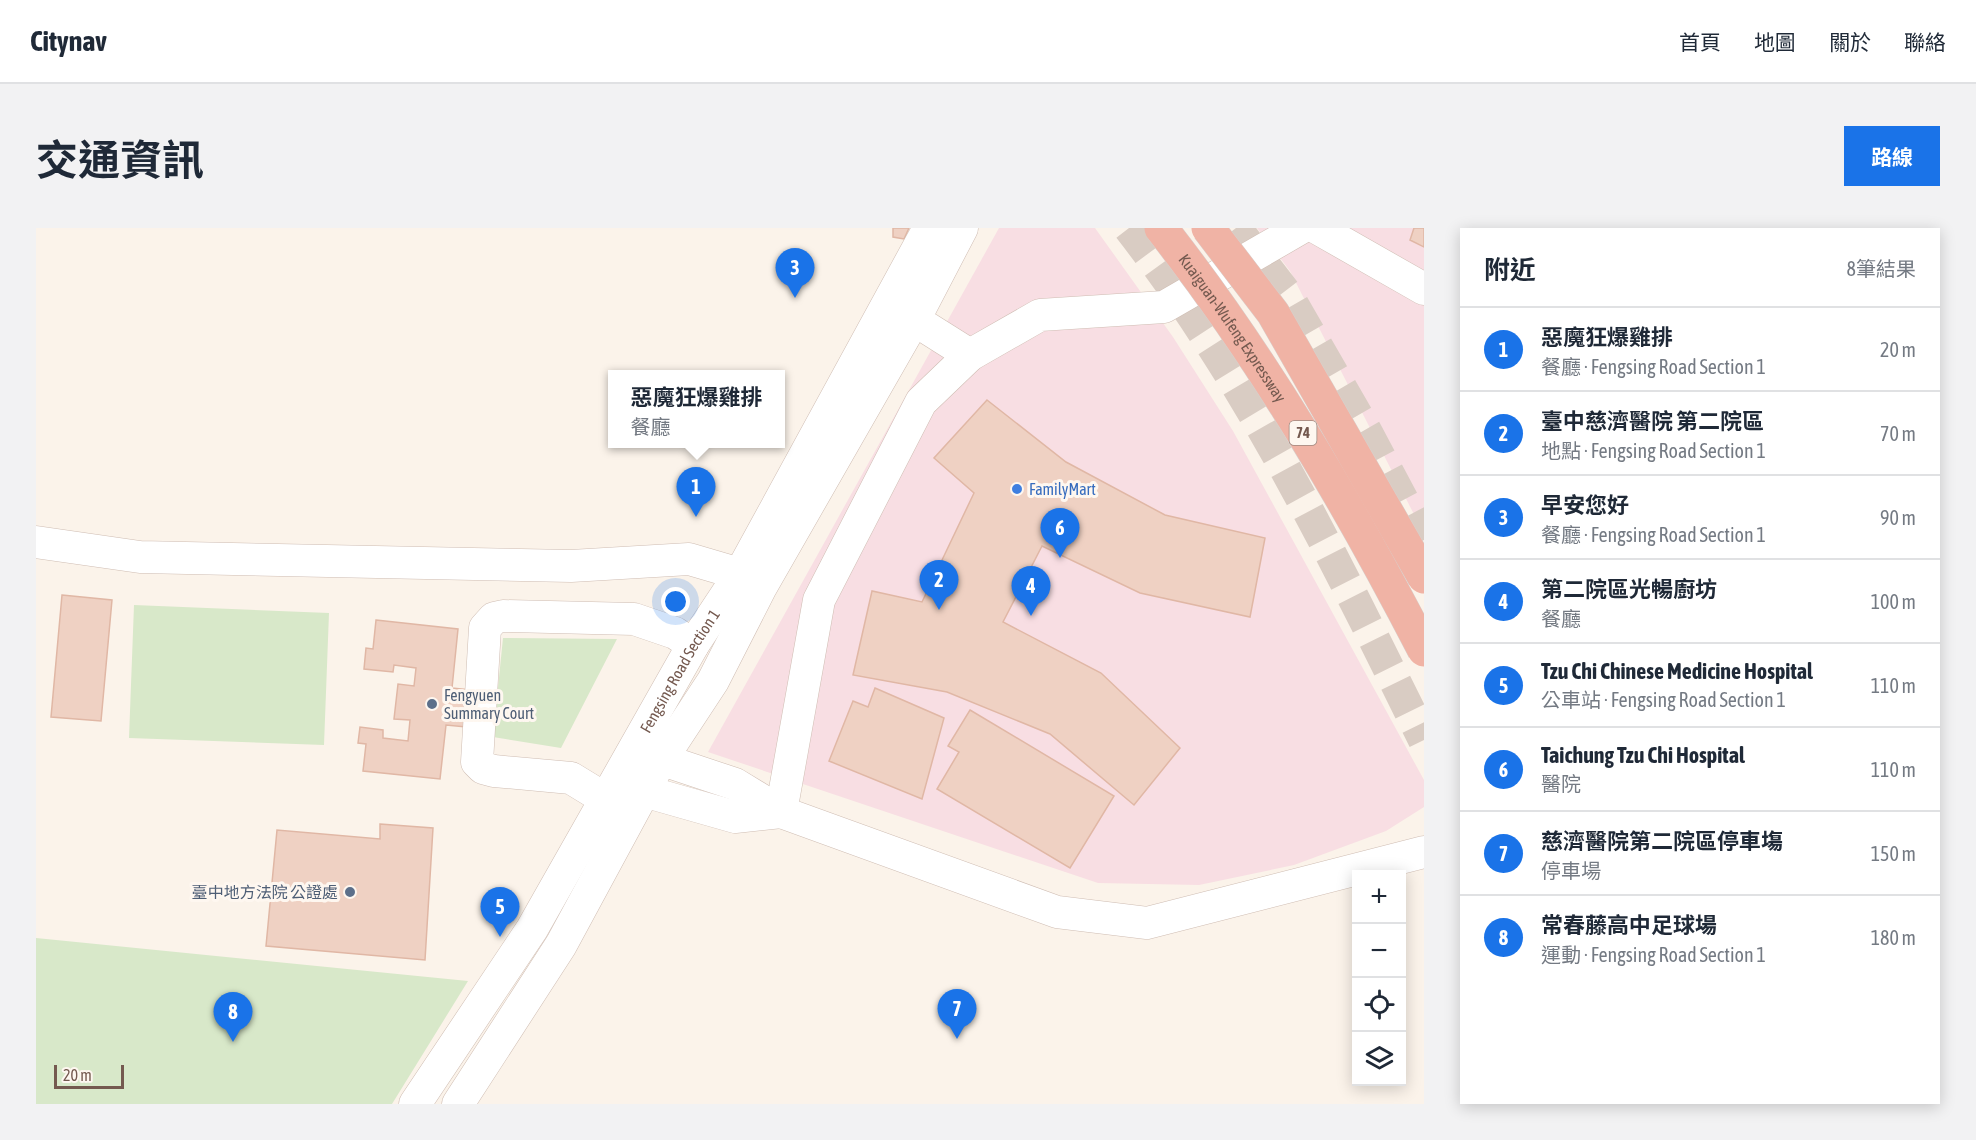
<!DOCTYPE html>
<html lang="zh-TW">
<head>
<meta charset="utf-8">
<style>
  body { margin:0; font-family:"Asap Condensed","Noto Sans TC",sans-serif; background:#f2f2f3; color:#1f2937 }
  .controls { position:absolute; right:18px; bottom:18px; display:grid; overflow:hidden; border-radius:0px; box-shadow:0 3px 15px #0003 }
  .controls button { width:54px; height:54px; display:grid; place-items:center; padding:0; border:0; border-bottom:2px solid #e0e1e3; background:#fff; color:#1f2937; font:30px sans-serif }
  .scale { position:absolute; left:18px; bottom:15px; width:70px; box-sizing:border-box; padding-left:6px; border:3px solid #74594f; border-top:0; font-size:16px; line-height:21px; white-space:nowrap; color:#74594f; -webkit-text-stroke:4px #fef7f0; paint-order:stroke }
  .you { position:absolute; left:640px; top:374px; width:21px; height:21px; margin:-15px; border:4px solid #fff; border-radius:50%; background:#1a73e8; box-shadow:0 0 0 9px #1a73e833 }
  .badge { display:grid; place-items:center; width:39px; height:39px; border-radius:50%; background:#1a73e8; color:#fff; font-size:20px; font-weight:700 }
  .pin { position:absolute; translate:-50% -50px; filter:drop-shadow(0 2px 3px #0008) }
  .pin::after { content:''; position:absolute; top:32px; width:21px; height:18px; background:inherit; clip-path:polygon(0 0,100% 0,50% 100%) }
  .popup { position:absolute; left:572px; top:142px; width:177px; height:78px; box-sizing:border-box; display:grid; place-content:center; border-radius:0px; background:#fff; filter:drop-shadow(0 2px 4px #0005); font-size:20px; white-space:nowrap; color:#747a83 }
  .popup b { font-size:22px; color:#1f2937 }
  .popup::after { content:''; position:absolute; left:50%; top:100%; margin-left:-12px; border:12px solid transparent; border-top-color:#fff }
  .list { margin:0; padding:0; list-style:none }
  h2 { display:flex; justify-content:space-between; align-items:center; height:78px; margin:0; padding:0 24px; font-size:26px }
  h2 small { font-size:20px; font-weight:400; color:#747a83 }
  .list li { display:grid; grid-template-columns:39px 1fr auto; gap:18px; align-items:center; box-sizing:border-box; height:84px; padding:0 24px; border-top:2px solid #e0e1e3 }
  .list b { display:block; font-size:22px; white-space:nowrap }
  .list p { margin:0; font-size:20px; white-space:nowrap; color:#747a83 }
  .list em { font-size:20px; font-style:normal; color:#747a83 }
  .icon { flex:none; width:33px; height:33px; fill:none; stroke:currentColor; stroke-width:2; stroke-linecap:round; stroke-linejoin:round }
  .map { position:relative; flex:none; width:1388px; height:876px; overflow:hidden; border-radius:0px }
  header { display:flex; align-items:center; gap:36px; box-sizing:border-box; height:84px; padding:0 30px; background:#fff; border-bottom:2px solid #e0e1e3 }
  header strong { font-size:28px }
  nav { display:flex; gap:33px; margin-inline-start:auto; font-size:21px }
  .intro { display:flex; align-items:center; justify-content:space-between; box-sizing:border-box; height:144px; padding:0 36px }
  h1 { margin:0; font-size:42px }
  .button { padding:15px 27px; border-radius:0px; background:#1a73e8; color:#fff; font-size:21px; font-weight:700 }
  main { display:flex; gap:36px; padding:0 36px }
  aside { flex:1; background:#fff; border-radius:0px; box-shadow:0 3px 15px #0003 }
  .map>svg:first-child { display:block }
  .medical { fill:#f8dee3 }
  .green { fill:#d8e8c9 }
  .building { fill:#efd1c3; stroke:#e0b7a5; stroke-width:1.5 }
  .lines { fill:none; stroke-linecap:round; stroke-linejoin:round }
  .minor-tunnel { stroke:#d9ccc3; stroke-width:32; stroke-dasharray:32 16; stroke-linecap:butt }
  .minor-casing { stroke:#cfbdb3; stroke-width:33 }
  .minor { stroke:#fff; stroke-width:32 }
  .highway-bridge-casing { stroke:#d8d1ce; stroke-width:34; stroke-linecap:butt }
  .highway-bridge { stroke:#f0b3a5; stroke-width:33 }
  .shop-dot { fill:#3f7fe0; stroke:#fef7f0; stroke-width:2 }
  .service-dot { fill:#5c6f8a; stroke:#fef7f0; stroke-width:2 }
  .labels { text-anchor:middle; stroke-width:6; stroke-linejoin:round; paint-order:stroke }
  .shield { fill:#fef7f0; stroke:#9d887f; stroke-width:1.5 }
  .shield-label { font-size:15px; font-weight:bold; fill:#74594f }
  .street-label { font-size:16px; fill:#74594f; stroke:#fef7f0 }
  .shop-label { font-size:16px; fill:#366cbe; stroke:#fef7f0; text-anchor:start }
  .service-label { font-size:16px; fill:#4e5e75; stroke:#fef7f0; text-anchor:start }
</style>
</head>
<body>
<header>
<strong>Citynav</strong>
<nav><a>首頁</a><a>地圖</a><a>關於</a><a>聯絡</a></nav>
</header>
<div class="intro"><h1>交通資訊</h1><a class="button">路線</a></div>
<main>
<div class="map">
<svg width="1388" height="876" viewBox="0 0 1388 876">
  <rect width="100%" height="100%" fill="#fbf3ea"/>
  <!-- medical -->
  <path class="medical" d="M963 0H1059L1137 109 1197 203 1388 552V579L1350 603 1258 637 1163 657 1062 655 672 524Z
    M1221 0H1388V306L1254 43Z"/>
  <!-- green -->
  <path class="green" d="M98 377 293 385 288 517 93 510Z
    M467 410 581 411 525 520 457 509Z
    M0 710 432 753 356 876H0Z"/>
  <!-- building -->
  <path class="building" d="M857 0H873L868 11 857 9Z
    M1378 0H1388V19L1374 12Z
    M951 172 1030 234 1129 287 1229 310 1214 389 1104 365 1006 318 967 394 1065 445 1144 520 1098 577 1014 506 911 464 817 447 836 363 886 374 938 265 898 230Z
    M26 367 76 372 65 493 15 489Z
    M340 392 422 401 416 460 434 462 430 499 410 497 404 551 327 543 330 516 322 515 324 499 347 502V510L372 513 374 492 358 491 362 456 378 458 380 440 358 437 357 444 328 441 330 420 337 421Z
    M839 460 908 490 886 571 793 533 817 473 832 479Z
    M934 482 1078 568 1034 640 901 561 923 524 912 518Z
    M344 596 397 600 389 732 230 718 241 602 344 611Z"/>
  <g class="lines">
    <!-- minor-tunnel -->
    <path class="minor-tunnel" d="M1093 0C1214 155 1301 336 1388 512
      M1200 0 1252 68 1330 203 1388 312"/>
    <!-- minor casing -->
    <g class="minor-casing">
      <g id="minor">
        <path d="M1281 0 1388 61"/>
        <path d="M934 127 1004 87 1128 79 1265 0"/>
        <path d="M0 314 104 329 535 338 653 331 704 346 722 357"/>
        <path d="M606 525 699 556 745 584 1021 684 1111 695 1388 624"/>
        <path d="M590 558 699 589 745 584"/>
        <path d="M571 572 535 550 458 543 447 540 441 534 449 400 458 390 467 388 598 391 639 405 657 417"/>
        <path d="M745 584 783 372 885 174 934 127 861 81"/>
        <path id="s1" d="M379 876 496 701 657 417 704 346 893 0"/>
        <path d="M422 876 525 717 625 532 677 453 725 359 878 92 926 0"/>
      </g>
    </g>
    <!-- minor -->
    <use href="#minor" class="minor"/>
    <!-- highway-bridge casing -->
    <g class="highway-bridge-casing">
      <g id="highway-bridge">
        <path id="s2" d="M1125 0C1228 131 1312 275 1388 422"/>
        <path d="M1172 0 1237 85 1388 349"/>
      </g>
    </g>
    <!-- highway-bridge -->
    <use href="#highway-bridge" class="highway-bridge"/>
  </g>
  <!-- markers -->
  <circle class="shop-dot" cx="981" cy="261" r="6"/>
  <g class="service-dot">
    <circle cx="396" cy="476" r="6"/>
    <circle cx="314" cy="664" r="6"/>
  </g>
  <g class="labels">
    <!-- shield labels -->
    <rect class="shield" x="1253.5" y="193" width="27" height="24" rx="4.5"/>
    <g class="shield-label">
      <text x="1267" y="210">74</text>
    </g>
    <!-- street labels -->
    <g class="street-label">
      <text dy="6" stroke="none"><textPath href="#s2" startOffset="123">Kuaiguan-Wufeng Expressway</textPath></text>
      <text dy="6" stroke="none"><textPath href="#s1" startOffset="508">Fengsing Road Section 1</textPath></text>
    </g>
    <!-- shop labels -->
    <g class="shop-label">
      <text x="993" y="267">FamilyMart</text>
    </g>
    <!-- service labels -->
    <g class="service-label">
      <text x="408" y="473">Fengyuen<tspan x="408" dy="18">Summary Court</tspan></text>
      <text x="302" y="670" text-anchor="end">臺中地方法院 公證處</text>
    </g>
  </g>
</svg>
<div class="controls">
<button>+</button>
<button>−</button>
<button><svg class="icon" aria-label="locate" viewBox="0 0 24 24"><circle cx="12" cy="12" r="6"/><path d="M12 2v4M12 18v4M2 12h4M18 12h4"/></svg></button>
<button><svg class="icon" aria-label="layers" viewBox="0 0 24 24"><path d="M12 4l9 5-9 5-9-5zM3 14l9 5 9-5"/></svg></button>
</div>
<div class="scale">20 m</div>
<div class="you"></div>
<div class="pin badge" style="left:660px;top:289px">1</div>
<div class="popup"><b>惡魔狂爆雞排</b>餐廳</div>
<div class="pin badge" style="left:903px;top:382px">2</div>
<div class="pin badge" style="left:759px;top:70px">3</div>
<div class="pin badge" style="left:995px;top:388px">4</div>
<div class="pin badge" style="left:464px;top:709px">5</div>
<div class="pin badge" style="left:1024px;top:330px">6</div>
<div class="pin badge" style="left:921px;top:811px">7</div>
<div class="pin badge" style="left:197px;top:814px">8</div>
</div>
<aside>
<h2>附近<small>8筆結果</small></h2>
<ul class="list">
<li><span class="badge">1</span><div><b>惡魔狂爆雞排</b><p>餐廳 · Fengsing Road Section 1</p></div><em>20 m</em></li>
<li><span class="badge">2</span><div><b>臺中慈濟醫院 第二院區</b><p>地點 · Fengsing Road Section 1</p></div><em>70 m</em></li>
<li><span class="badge">3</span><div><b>早安您好</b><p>餐廳 · Fengsing Road Section 1</p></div><em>90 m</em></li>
<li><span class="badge">4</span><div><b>第二院區光暢廚坊</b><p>餐廳</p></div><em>100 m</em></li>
<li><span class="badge">5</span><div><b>Tzu Chi Chinese Medicine Hospital</b><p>公車站 · Fengsing Road Section 1</p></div><em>110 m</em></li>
<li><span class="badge">6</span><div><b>Taichung Tzu Chi Hospital</b><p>醫院</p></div><em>110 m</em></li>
<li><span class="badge">7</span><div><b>慈濟醫院第二院區停車塲</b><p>停車場</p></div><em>150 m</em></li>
<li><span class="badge">8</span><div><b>常春藤高中足球場</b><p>運動 · Fengsing Road Section 1</p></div><em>180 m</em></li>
</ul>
</aside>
</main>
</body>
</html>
